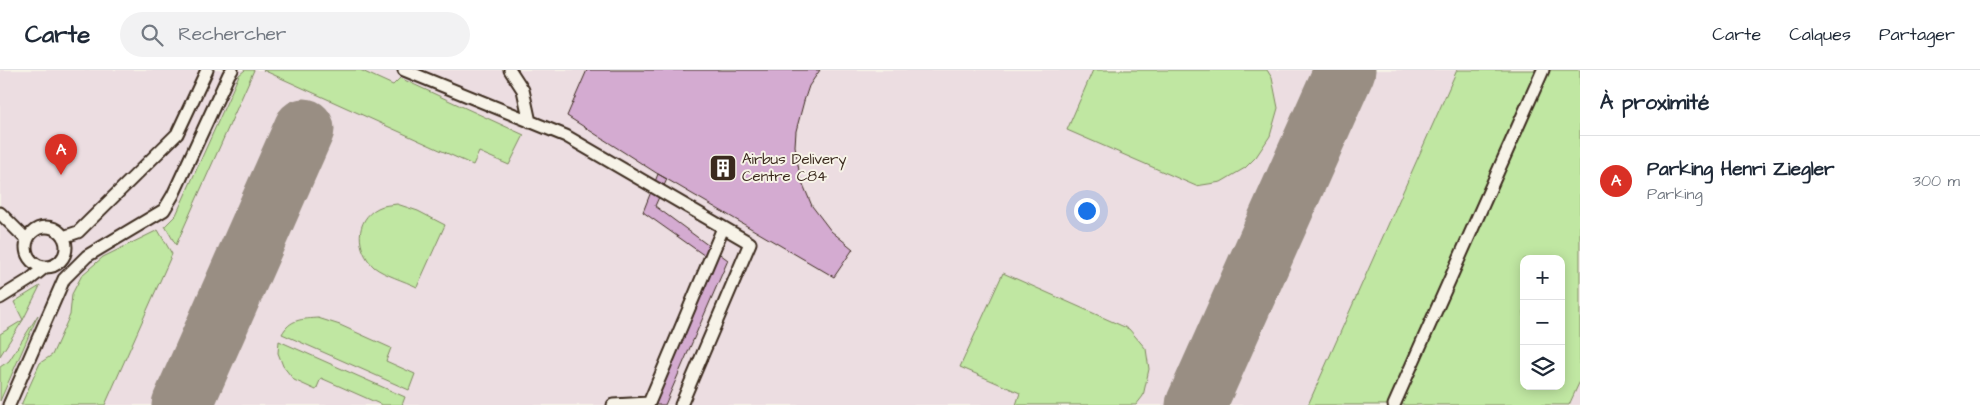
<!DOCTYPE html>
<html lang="fr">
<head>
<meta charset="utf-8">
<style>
  body { margin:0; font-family:"Architects Daughter",sans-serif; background:#f2f2f3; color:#1f2937 }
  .controls { position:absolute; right:15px; bottom:15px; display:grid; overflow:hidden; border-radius:10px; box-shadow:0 2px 12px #0003 }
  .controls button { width:45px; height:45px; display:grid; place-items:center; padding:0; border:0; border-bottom:1px solid #e0e1e3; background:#fff; color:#1f2937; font:25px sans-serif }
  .you { position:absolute; left:1086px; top:140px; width:18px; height:18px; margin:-12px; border:4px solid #fff; border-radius:50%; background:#1a73e8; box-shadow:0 0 0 8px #1a73e833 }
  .badge { display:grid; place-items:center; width:32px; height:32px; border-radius:50%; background:#d93025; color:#fff; font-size:16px; font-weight:700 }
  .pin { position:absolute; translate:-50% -41px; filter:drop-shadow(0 1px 2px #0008) }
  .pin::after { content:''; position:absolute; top:26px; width:18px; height:15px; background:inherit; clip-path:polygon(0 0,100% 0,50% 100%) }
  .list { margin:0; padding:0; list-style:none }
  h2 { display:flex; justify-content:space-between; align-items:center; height:65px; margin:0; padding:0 20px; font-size:21px }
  h2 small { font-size:16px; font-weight:400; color:#747a83 }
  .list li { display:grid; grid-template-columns:32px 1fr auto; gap:15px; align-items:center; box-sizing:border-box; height:90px; padding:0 20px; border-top:1px solid #e0e1e3 }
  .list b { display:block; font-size:19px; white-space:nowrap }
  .list p { margin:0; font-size:16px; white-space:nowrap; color:#747a83 }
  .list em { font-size:16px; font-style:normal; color:#747a83 }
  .icon { flex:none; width:28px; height:28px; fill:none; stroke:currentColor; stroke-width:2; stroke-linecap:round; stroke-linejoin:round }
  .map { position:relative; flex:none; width:1580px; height:335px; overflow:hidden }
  header { display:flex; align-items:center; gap:30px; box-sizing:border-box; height:70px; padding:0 25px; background:#fff; border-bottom:1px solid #e0e1e3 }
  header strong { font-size:24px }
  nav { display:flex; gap:28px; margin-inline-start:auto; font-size:18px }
  .search { width:350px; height:45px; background:#f2f2f3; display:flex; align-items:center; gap:12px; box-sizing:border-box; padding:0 18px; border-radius:28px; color:#747a83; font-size:19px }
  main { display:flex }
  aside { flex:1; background:#fff }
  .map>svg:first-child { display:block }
  .built { fill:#ecdde1; fill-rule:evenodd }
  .green { fill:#c0e7a2; stroke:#7e8860; fill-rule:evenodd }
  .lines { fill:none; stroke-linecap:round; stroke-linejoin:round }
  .taxiway { stroke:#998e83; stroke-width:61 }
  .building { fill:#d4abd1; stroke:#3b2a1e }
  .lane-casing { stroke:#3b2a1e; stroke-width:15 }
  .lane { stroke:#f7f3e8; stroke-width:11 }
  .labels { text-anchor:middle; stroke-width:4; stroke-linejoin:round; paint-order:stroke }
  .poi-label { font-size:15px; fill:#3b2a1e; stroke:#f7f3e8; text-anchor:start }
</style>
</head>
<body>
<header>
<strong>Carte</strong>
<div class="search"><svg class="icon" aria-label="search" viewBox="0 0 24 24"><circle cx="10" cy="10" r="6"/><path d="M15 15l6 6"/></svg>Rechercher</div>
<nav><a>Carte</a><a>Calques</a><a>Partager</a></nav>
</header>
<main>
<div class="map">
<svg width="1580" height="335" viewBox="0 0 1580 335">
  <rect width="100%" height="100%" fill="#f7f3e8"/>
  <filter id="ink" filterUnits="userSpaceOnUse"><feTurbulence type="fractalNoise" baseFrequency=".02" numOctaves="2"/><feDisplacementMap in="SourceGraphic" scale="10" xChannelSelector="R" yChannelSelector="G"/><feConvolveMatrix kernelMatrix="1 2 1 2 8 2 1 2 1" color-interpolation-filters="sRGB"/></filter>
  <g filter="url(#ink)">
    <!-- built -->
    <path class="built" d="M0 0H1580V335H0ZM1524 189H1561V316H1524Z"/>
    <!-- green -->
    <path class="green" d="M245 0H254L176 175 165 156 176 145 239 5Z
      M263 0H360L393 15 400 8 524 65 509 95 479 82 473 95Z
      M1093 0H1267L1272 8 1278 38 1270 66 1256 87 1245 98 1221 112 1196 116 1067 60Z
      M1457 0H1580V311L1569 335H1308ZM1524 189H1561V316H1524Z
      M397 134 418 141 445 155 417 217C405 211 384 205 374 197 356 180 354 150 378 138 383 135 391 135 397 134Z
      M158 160 172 184 105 335H21L40 293 52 285 70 245 72 224 82 205 103 187Z
      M1003 203 1129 259 1146 279 1149 299 1143 326 1136 335H1016L1020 323 960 297Z
      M40 216 23 250 0 286V264L23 250 14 232Z
      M38 245 0 331V297L9 291Z
      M318 248 340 255 391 278 386 291 415 304 409 320 282 264C290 249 302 249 318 248Z
      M279 271 405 327 402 335H382L321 308 316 320 294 310 283 296 278 283Z"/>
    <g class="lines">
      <!-- taxiway -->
      <path class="taxiway" d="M182 335 304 59
        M1196 335 1345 0"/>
    </g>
    <!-- building -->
    <path class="building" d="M587 0H820L809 16 804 31 796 61 795 76 800 107 812 136 831 161 853 179 834 207 658 104 567 46Z
      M658 104 667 109 655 136 728 190 665 335H654L715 193 643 142Z"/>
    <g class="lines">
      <!-- lane casing -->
      <g class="lane-casing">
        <path id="lane" d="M404 0 566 66 750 173 681 335
          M510 0 523 20 530 52
          M0 143 27 170
          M26 177a20 20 0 1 1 40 0a20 20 0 1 1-40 0Z
          M63 167 78 162 177 64 207 0
          M0 228 29 210 44 198
          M9 335 64 209 87 186 164 140 173 125 229 4 232 0
          M613 335 649 333 723 158
          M1394 335 1543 0"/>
      </g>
      <!-- lane -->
      <use href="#lane" class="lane"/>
    </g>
  </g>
  <!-- icons -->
  <defs>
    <g id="building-square" transform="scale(1.4375)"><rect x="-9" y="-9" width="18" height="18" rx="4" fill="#3b2a1e" stroke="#f7f3e8"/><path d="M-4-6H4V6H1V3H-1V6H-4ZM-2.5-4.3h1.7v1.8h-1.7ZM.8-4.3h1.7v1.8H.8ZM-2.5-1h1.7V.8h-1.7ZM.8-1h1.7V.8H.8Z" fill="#fff"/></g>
  </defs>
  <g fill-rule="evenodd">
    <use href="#building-square" x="723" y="98"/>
  </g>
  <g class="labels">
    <!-- poi labels -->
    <g class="poi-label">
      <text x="742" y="94">Airbus Delivery<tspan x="742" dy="17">Centre C84</tspan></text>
    </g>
  </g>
</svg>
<div class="controls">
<button>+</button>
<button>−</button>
<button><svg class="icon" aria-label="layers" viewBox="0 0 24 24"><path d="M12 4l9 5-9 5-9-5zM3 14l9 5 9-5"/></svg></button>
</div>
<div class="you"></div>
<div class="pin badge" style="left:61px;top:105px">A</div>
</div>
<aside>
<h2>À proximité<small></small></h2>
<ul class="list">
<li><span class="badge">A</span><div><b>Parking Henri Ziegler</b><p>Parking</p></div><em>300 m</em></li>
</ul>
</aside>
</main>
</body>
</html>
